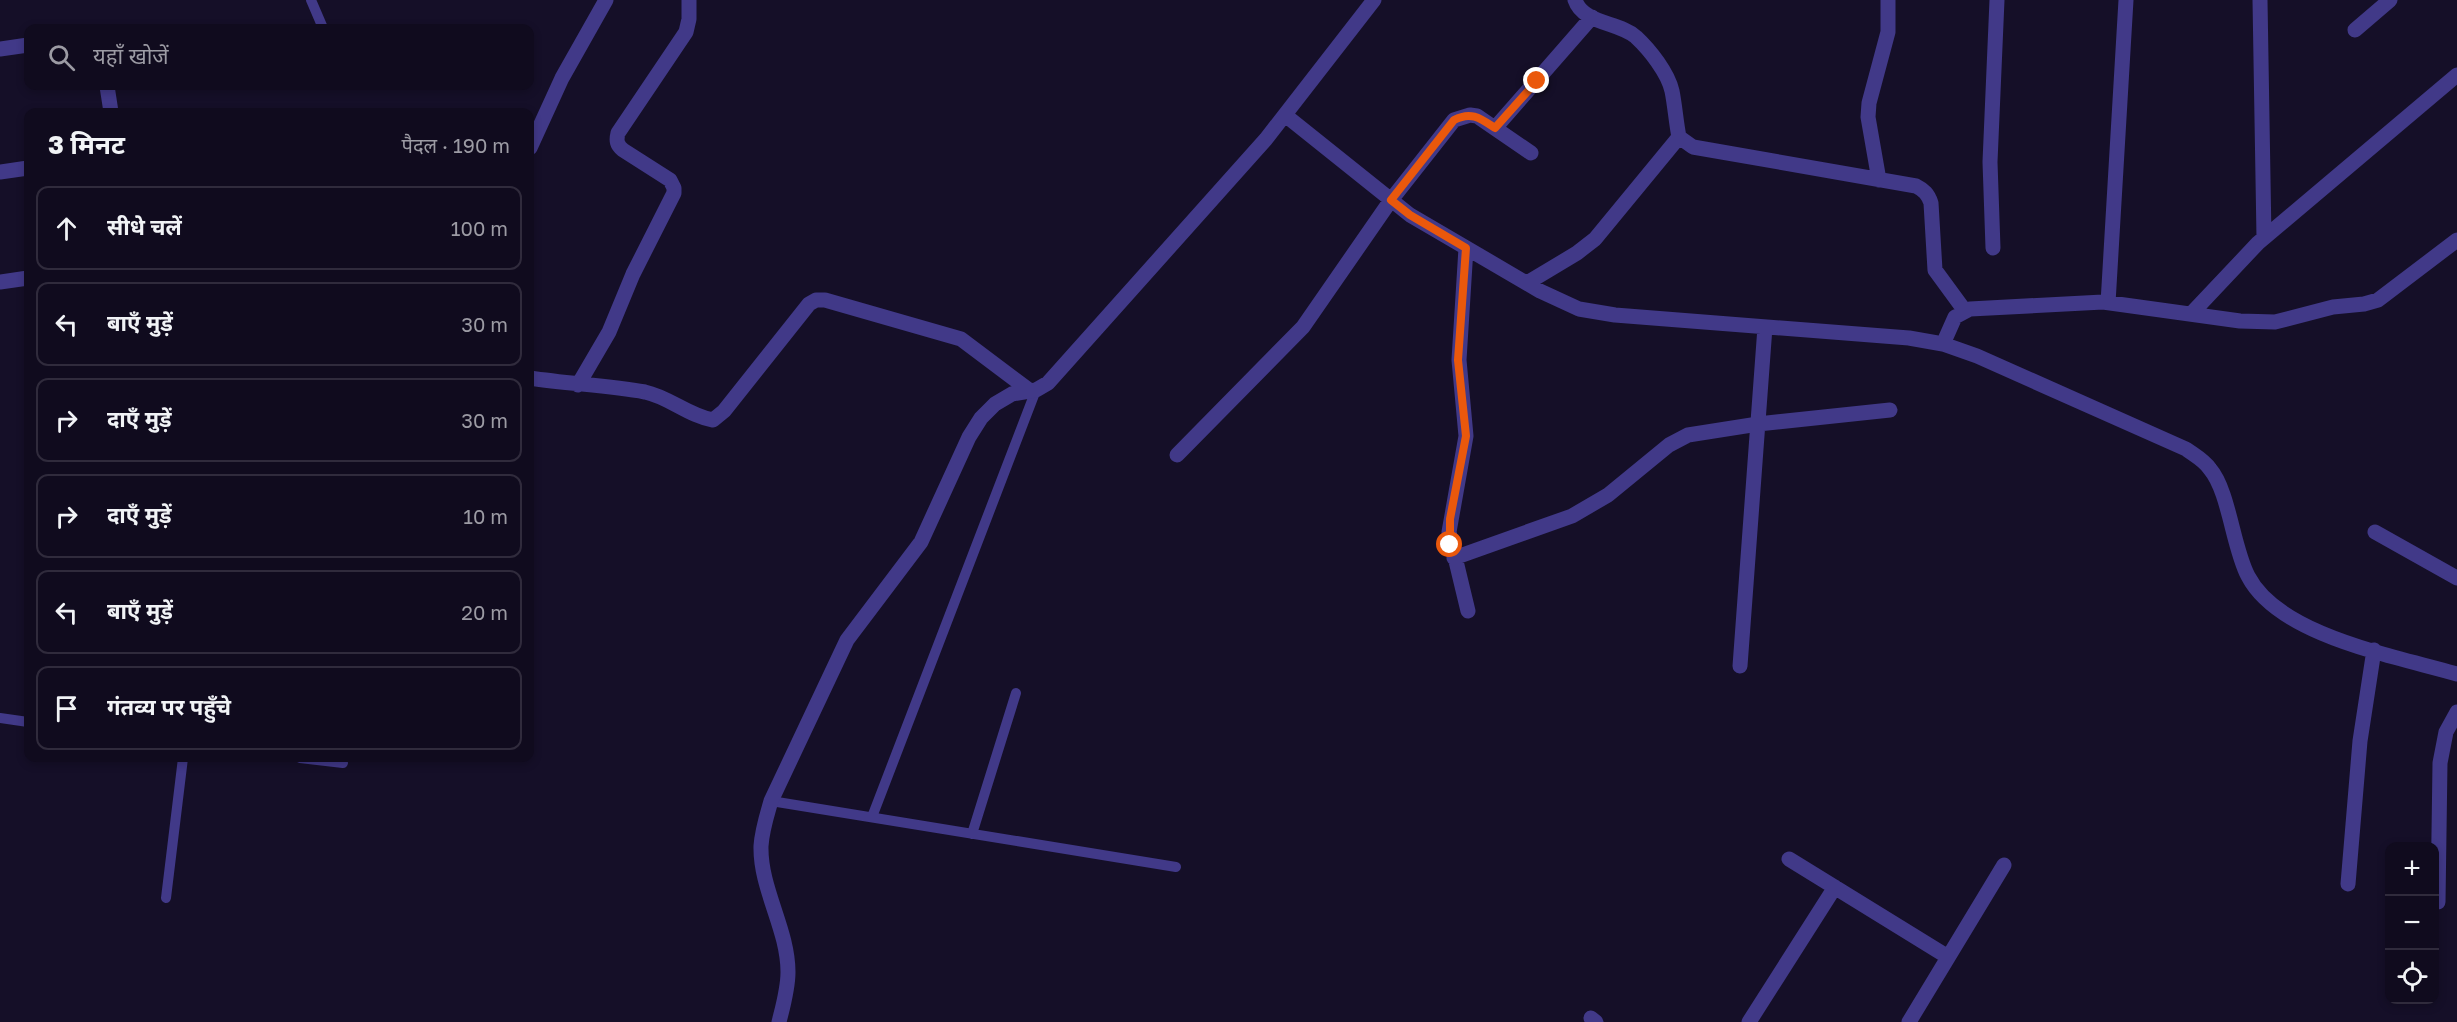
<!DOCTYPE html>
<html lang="hi">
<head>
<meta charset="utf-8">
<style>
  body { margin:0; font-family:"Golos Text","Noto Sans Devanagari",sans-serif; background:#1e192b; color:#f1f3f6 }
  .controls { position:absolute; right:18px; bottom:18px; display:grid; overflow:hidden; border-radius:12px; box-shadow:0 3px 9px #0003 }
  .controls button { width:54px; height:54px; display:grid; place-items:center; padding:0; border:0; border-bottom:2px solid #302b3c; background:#100b1e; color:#f1f3f6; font:30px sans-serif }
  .stop { position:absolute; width:18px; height:18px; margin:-14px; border:4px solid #ea580c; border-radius:50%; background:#fff }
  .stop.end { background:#ea580c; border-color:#fff; box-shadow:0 2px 6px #0008 }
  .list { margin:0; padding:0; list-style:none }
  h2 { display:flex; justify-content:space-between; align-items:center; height:78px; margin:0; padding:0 24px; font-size:26px }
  h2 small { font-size:20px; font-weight:400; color:#9c9ba4 }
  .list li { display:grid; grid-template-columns:39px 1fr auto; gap:18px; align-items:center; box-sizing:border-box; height:84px; margin:0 12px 12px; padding:0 12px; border:2px solid #302b3c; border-radius:12px }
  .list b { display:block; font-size:22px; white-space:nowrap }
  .list em { font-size:20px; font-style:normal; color:#9c9ba4 }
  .icon { flex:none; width:33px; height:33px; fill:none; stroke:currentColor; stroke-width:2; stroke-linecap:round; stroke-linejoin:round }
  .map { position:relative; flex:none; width:2457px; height:1022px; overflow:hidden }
  .search { position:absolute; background:#100b1e; box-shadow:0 3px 9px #0003; left:24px; top:24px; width:510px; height:66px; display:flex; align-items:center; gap:15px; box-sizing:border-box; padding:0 21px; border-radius:12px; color:#9c9ba4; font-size:22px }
  .panel { position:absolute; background:#100b1e; box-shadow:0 3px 9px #0003; left:24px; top:108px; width:510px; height:654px; border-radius:12px }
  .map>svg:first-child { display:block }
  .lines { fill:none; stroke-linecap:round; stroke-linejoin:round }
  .service { stroke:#413988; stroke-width:10 }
  .minor { stroke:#413988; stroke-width:15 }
  .route { stroke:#ea580c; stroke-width:8 }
</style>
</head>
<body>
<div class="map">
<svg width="2457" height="1022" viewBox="0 0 2457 1022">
  <rect width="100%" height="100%" fill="#150f28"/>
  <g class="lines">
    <!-- service -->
    <path class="service" d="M311 0 323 28
      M0 718 28 722
      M300 758 343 763
      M771 801 1176 867
      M872 817 1036 390
      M972 834 1016 693
      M166 898 183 758"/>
    <!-- minor -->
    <path class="minor" d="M1575 0C1583 24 1619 22 1636 37 1650 50 1668 73 1672 91 1675 106 1676 122 1679 137L1693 147 1916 186C1924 190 1928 194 1931 203L1935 270 1965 311
      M2260 0 2264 238
      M2355 30 2390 0
      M0 49 28 45
      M107 86 111 112
      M1285 115 1410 215 1540 291 1579 309 1615 315 1909 338 1943 344 1977 356 2186 449C2194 455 2204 460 2210 469 2229 491 2233 548 2248 576 2279 636 2395 656 2457 674
      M1495 128 1592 17
      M530 148 562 78 606 0
      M0 172 28 168
      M1879 180 1868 117 1869 103 1888 32V0
      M1466 248 1459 360 1466 436 1449 532 1468 611
      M1993 248 1990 162 1997 0
      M0 282 28 278
      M1527 283 1577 253 1595 239 1679 137
      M2108 303 2126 0
      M2191 314 2258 243 2457 75
      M1943 344 1955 317 1970 309 2103 302 2240 321 2275 322 2333 307 2364 304 2378 300 2457 240
      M530 378C568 384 607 385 645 392 669 397 689 416 713 420L724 411 809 304 816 300H825L961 339 1029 390
      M578 385 609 332 633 274 674 193V188L670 180 623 150C617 145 616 141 618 133L686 32 689 19V0
      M1177 455 1303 327 1391 200 1454 120 1470 115 1477 116 1531 153
      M2375 532 2457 578
      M1454 558 1572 516 1608 495 1669 445 1688 435 1758 424 1890 410
      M1740 666 1765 327
      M1789 859 1948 957
      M2348 884 2360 741 2374 650
      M2438 902 2440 763 2446 732 2457 712
      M1591 1018 1596 1022
      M779 1022C783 1006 788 989 788 972 788 929 760 889 761 846 762 830 767 815 771 801L847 640 921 542 969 437 981 418 995 404 1012 394 1036 390 1048 383 1266 139 1374 0
      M1749 1022 1835 887
      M1909 1022 2004 865"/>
  </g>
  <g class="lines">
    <!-- route -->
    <path class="route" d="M1450 545V519L1466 436 1458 360 1466 248 1410 215 1391 200 1454 120C1471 111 1480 118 1495 128L1537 81"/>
  </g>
</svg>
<div class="controls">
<button>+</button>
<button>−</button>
<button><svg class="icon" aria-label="locate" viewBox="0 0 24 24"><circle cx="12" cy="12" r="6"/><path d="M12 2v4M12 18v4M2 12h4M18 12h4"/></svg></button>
</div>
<div class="stop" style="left:1450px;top:545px"></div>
<div class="stop end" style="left:1537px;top:81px"></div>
<div class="search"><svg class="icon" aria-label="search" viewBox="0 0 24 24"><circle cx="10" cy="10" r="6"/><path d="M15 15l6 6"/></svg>यहाँ खोजें</div>
<section class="panel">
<h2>3 मिनट<small>पैदल · 190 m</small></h2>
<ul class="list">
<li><svg class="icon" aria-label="ahead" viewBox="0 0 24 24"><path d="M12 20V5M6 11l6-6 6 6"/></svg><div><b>सीधे चलें</b></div><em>100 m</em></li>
<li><svg class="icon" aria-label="left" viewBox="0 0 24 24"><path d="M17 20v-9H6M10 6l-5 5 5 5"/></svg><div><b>बाएँ मुड़ें</b></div><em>30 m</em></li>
<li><svg class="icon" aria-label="right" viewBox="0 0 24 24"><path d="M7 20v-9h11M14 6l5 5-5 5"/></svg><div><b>दाएँ मुड़ें</b></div><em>30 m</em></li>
<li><svg class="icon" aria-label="right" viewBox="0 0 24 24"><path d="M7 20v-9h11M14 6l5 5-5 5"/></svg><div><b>दाएँ मुड़ें</b></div><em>10 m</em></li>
<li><svg class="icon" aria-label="left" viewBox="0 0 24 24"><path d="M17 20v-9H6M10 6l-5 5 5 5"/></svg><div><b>बाएँ मुड़ें</b></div><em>20 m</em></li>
<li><svg class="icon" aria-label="arrive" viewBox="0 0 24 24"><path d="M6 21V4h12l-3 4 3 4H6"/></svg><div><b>गंतव्य पर पहुँचे</b></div></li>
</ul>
</section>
</div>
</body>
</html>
